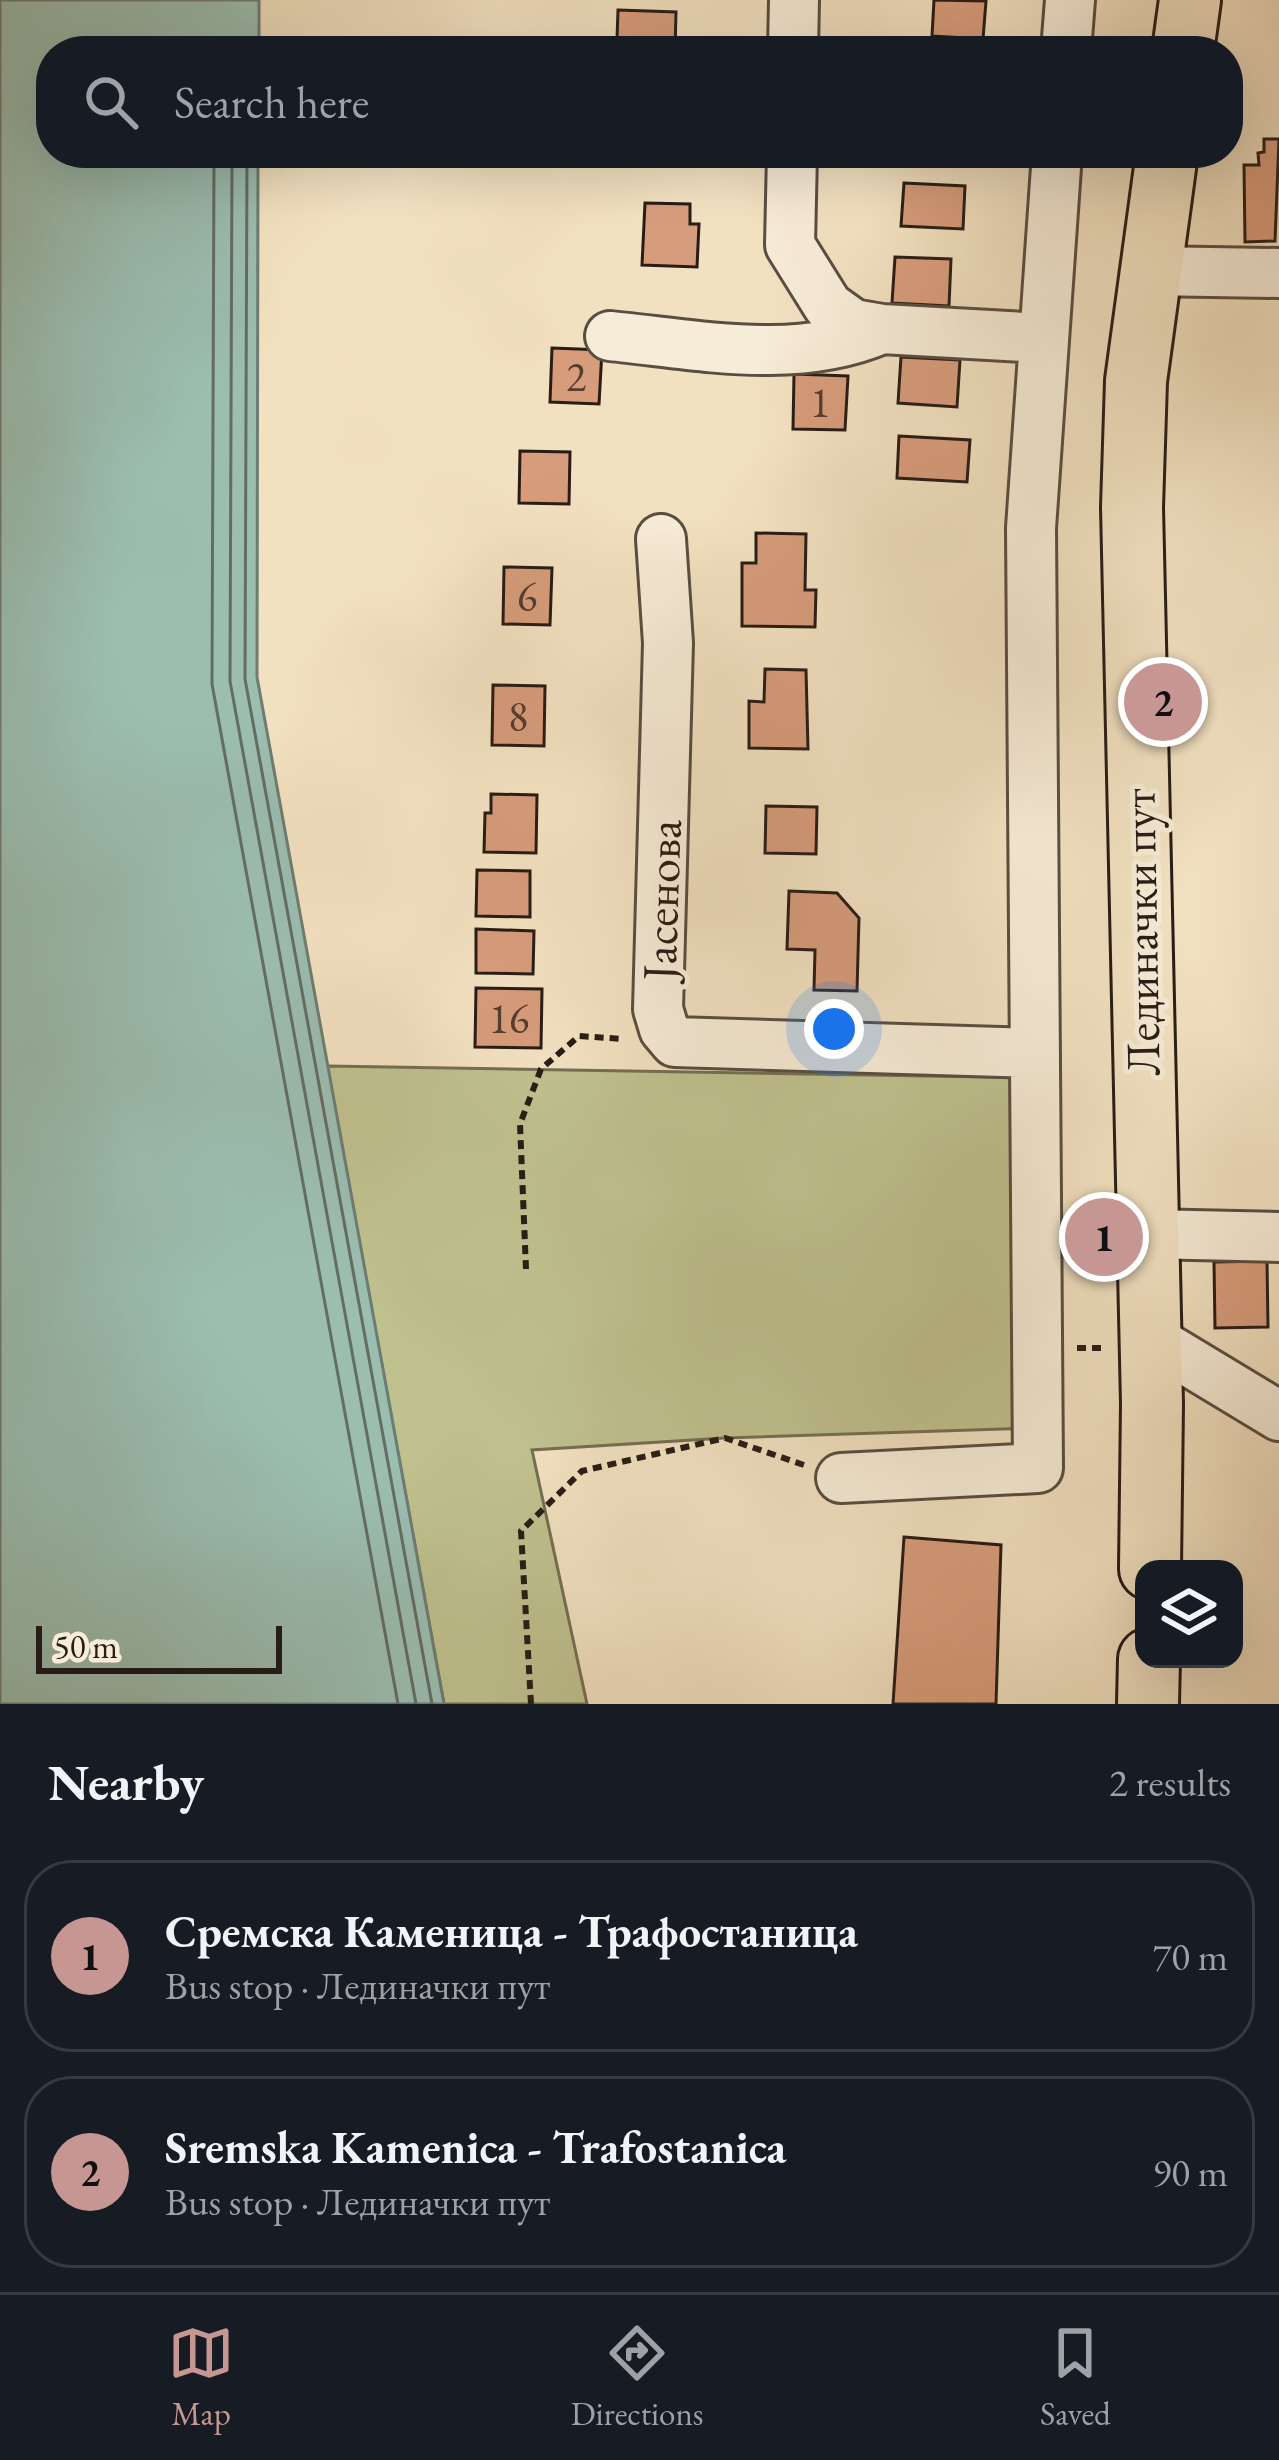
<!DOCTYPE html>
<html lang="en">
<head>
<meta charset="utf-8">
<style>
  body { margin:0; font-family:"EB Garamond",serif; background:#20242c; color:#f1f3f6 }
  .controls { position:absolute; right:36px; bottom:36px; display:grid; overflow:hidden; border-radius:24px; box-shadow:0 12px 48px #0002 }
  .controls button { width:108px; height:108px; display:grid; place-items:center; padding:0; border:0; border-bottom:3px solid #363941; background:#171b24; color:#f1f3f6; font:60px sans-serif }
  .scale { position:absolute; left:36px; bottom:30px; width:246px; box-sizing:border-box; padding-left:12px; border:6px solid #281c16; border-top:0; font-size:33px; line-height:42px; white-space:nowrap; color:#281c16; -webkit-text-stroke:9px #f7ecd7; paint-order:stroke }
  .you { position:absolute; left:834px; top:1029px; width:42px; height:42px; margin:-30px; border:9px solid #fff; border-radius:50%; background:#1a73e8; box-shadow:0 0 0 18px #1a73e833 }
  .badge { display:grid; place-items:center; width:78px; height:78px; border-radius:50%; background:#c59692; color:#111; font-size:39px; font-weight:700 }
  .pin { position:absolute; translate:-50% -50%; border:6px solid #fff; box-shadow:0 3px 12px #0006 }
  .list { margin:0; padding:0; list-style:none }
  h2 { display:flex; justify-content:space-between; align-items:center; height:156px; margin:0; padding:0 48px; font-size:51px }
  h2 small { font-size:39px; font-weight:400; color:#9ea1a6 }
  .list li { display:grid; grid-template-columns:78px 1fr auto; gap:36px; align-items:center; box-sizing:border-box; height:192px; margin:0 24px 24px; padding:0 24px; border:3px solid #363941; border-radius:48px }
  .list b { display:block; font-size:45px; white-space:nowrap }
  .list p { margin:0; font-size:39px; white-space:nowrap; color:#9ea1a6 }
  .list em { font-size:39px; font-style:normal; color:#9ea1a6 }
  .icon { flex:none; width:66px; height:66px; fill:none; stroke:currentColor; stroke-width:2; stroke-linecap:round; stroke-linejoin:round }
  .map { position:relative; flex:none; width:1279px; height:1704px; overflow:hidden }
  .search { position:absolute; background:#171b24; box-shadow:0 12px 48px #0002; left:36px; right:36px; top:36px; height:132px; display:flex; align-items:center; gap:30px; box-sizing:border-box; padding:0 42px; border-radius:48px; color:#9ea1a6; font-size:45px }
  .sheet { height:588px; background:#171b24 }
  nav { display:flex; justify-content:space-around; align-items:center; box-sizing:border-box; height:168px; border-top:3px solid #363941; background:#171b24; font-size:33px; color:#9ea1a6 }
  nav a { display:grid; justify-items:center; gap:6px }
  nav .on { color:#c59692 }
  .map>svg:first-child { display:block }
  .green { fill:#bfc18f; stroke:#746e52; stroke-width:3 }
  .water { fill:#9bbeb1; stroke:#6d7d73; stroke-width:3 }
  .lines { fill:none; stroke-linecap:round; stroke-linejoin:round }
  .shore { stroke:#626d64; stroke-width:3 }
  .building { fill:#d79c7b; stroke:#281c16; stroke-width:3 }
  .minor-casing { stroke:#5a4d41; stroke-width:54 }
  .major-casing { stroke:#281c16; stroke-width:66 }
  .path { stroke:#281c16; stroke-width:6; stroke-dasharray:9 6; stroke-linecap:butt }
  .minor { stroke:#f7ecd7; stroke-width:48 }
  .major { stroke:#f2e1c1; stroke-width:60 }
  .labels { text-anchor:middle; stroke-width:10; stroke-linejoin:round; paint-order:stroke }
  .number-label { font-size:42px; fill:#543c2f }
  .street-label { font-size:48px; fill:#281c16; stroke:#f7ecd7 }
</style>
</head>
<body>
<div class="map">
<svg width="1279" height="1704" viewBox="0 0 1279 1704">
  <rect width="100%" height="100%" fill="#f2e1c1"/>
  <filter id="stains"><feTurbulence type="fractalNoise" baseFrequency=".00167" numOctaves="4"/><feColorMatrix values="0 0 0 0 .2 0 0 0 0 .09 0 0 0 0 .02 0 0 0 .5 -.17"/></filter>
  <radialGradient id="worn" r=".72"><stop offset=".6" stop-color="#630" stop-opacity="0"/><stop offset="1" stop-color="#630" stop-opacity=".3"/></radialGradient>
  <!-- green -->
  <path class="green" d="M327 1066 1054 1078 1060 1427 725 1438 532 1450 587 1704H444Z"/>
  <!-- water -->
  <path class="water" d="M0 0H259V51H51V153H258L257 677 444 1704H0Z"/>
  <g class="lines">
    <!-- shore -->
    <path class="shore" d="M214 153 212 684 398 1704
      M232 153 230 681 416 1704
      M247 153 245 679 432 1704"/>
  </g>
  <!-- building -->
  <path class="building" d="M934 0 986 1 983 39 932 36Z
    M618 10 676 12 675 51H628V40H617Z
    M1264 139H1279L1275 241 1245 242 1244 165H1259L1258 153 1264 152Z
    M904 183 965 186 963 229 901 226Z
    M645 203 690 204V224H699L697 267 642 265Z
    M895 257 951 259 949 306 892 303Z
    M552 348 602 350 599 404 550 402Z
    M901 357 960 360 957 407 898 403Z
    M794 374 848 376 845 430 793 429Z
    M899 436 970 440 967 482 897 478Z
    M520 451 570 452 569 504 519 503Z
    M756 533 806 534 805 590H816L815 627 742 626V563H756Z
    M504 567 552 568 550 625 503 624Z
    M765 669 806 670 808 749 749 748V701L764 702Z
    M493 685 545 686 544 746 492 745Z
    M491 794 537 795 536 853 484 852 485 813H491Z
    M766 806 817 807 816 854 765 853Z
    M477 870 530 871V917L476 916Z
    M789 891 837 893 859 918 857 991 814 990 815 950 787 949Z
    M476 929 534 931 533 974 476 973Z
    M476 988 542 989 541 1048 475 1047Z
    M1267 1261 1268 1327 1215 1328 1214 1262Z
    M904 1537 1001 1545 996 1704H893Z"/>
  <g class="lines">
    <!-- minor casing -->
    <g class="minor-casing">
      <path id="minor" d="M793 51 794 0
        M1066 51 1070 0
        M792 153 790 245 828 306 853 324 882 329 1042 338
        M1148 271 1279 273
        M610 336C700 345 796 366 882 329
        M661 539 668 643 658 1009 664 1029 675 1042 1035 1053
        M1147 1234 1279 1237
        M1150 1338 1279 1416
        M841 1478 1038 1468 1031 528 1057 153"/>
    </g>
    <!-- major casing -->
    <g class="major-casing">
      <path id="major" d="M1183 51 1190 0
        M1150 1569 1152 1404 1132 507 1136 381 1167 153
        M1148 1704 1149 1659"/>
    </g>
    <!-- path -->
    <path class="path" d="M526 1269 520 1124 541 1069 579 1036 624 1039
      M1077 1348H1105
      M531 1704 521 1531 582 1471 725 1438 804 1465"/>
    <!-- minor -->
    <use href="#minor" class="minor"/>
    <!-- major -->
    <use href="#major" class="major"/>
  </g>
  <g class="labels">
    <!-- number labels -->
    <g class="number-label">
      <text x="576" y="391">2</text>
      <text x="820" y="417">1</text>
      <text x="527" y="611">6</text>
      <text x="518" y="731">8</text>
      <text x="509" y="1033">16</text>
    </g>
    <!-- street labels -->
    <g class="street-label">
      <text transform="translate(661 900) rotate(-88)" y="17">Јасенова</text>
      <text transform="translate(1140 932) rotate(-91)" y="17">Лединачки пут</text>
    </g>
  </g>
  <rect width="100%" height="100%" filter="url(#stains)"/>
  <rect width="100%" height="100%" fill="url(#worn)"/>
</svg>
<div class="controls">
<button><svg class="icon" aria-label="layers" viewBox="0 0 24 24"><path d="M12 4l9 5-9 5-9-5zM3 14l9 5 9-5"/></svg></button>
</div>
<div class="scale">50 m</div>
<div class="you"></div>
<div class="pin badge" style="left:1104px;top:1237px">1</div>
<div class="pin badge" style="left:1163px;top:702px">2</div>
<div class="search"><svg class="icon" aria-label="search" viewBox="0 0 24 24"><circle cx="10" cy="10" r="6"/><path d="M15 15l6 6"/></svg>Search here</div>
</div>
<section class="sheet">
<h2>Nearby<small>2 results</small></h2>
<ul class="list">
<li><span class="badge">1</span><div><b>Сремска Каменица - Трафостаница</b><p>Bus stop · Лединачки пут</p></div><em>70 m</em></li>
<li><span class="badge">2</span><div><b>Sremska Kamenica - Trafostanica</b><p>Bus stop · Лединачки пут</p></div><em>90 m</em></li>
</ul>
</section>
<nav>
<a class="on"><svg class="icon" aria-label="map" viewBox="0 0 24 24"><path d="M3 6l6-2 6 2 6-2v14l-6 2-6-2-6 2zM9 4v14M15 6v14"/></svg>Map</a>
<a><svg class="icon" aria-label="directions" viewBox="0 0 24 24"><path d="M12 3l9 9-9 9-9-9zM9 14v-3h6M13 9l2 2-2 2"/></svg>Directions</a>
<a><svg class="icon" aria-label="saved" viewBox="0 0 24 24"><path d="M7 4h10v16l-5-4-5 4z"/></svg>Saved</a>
</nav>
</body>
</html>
